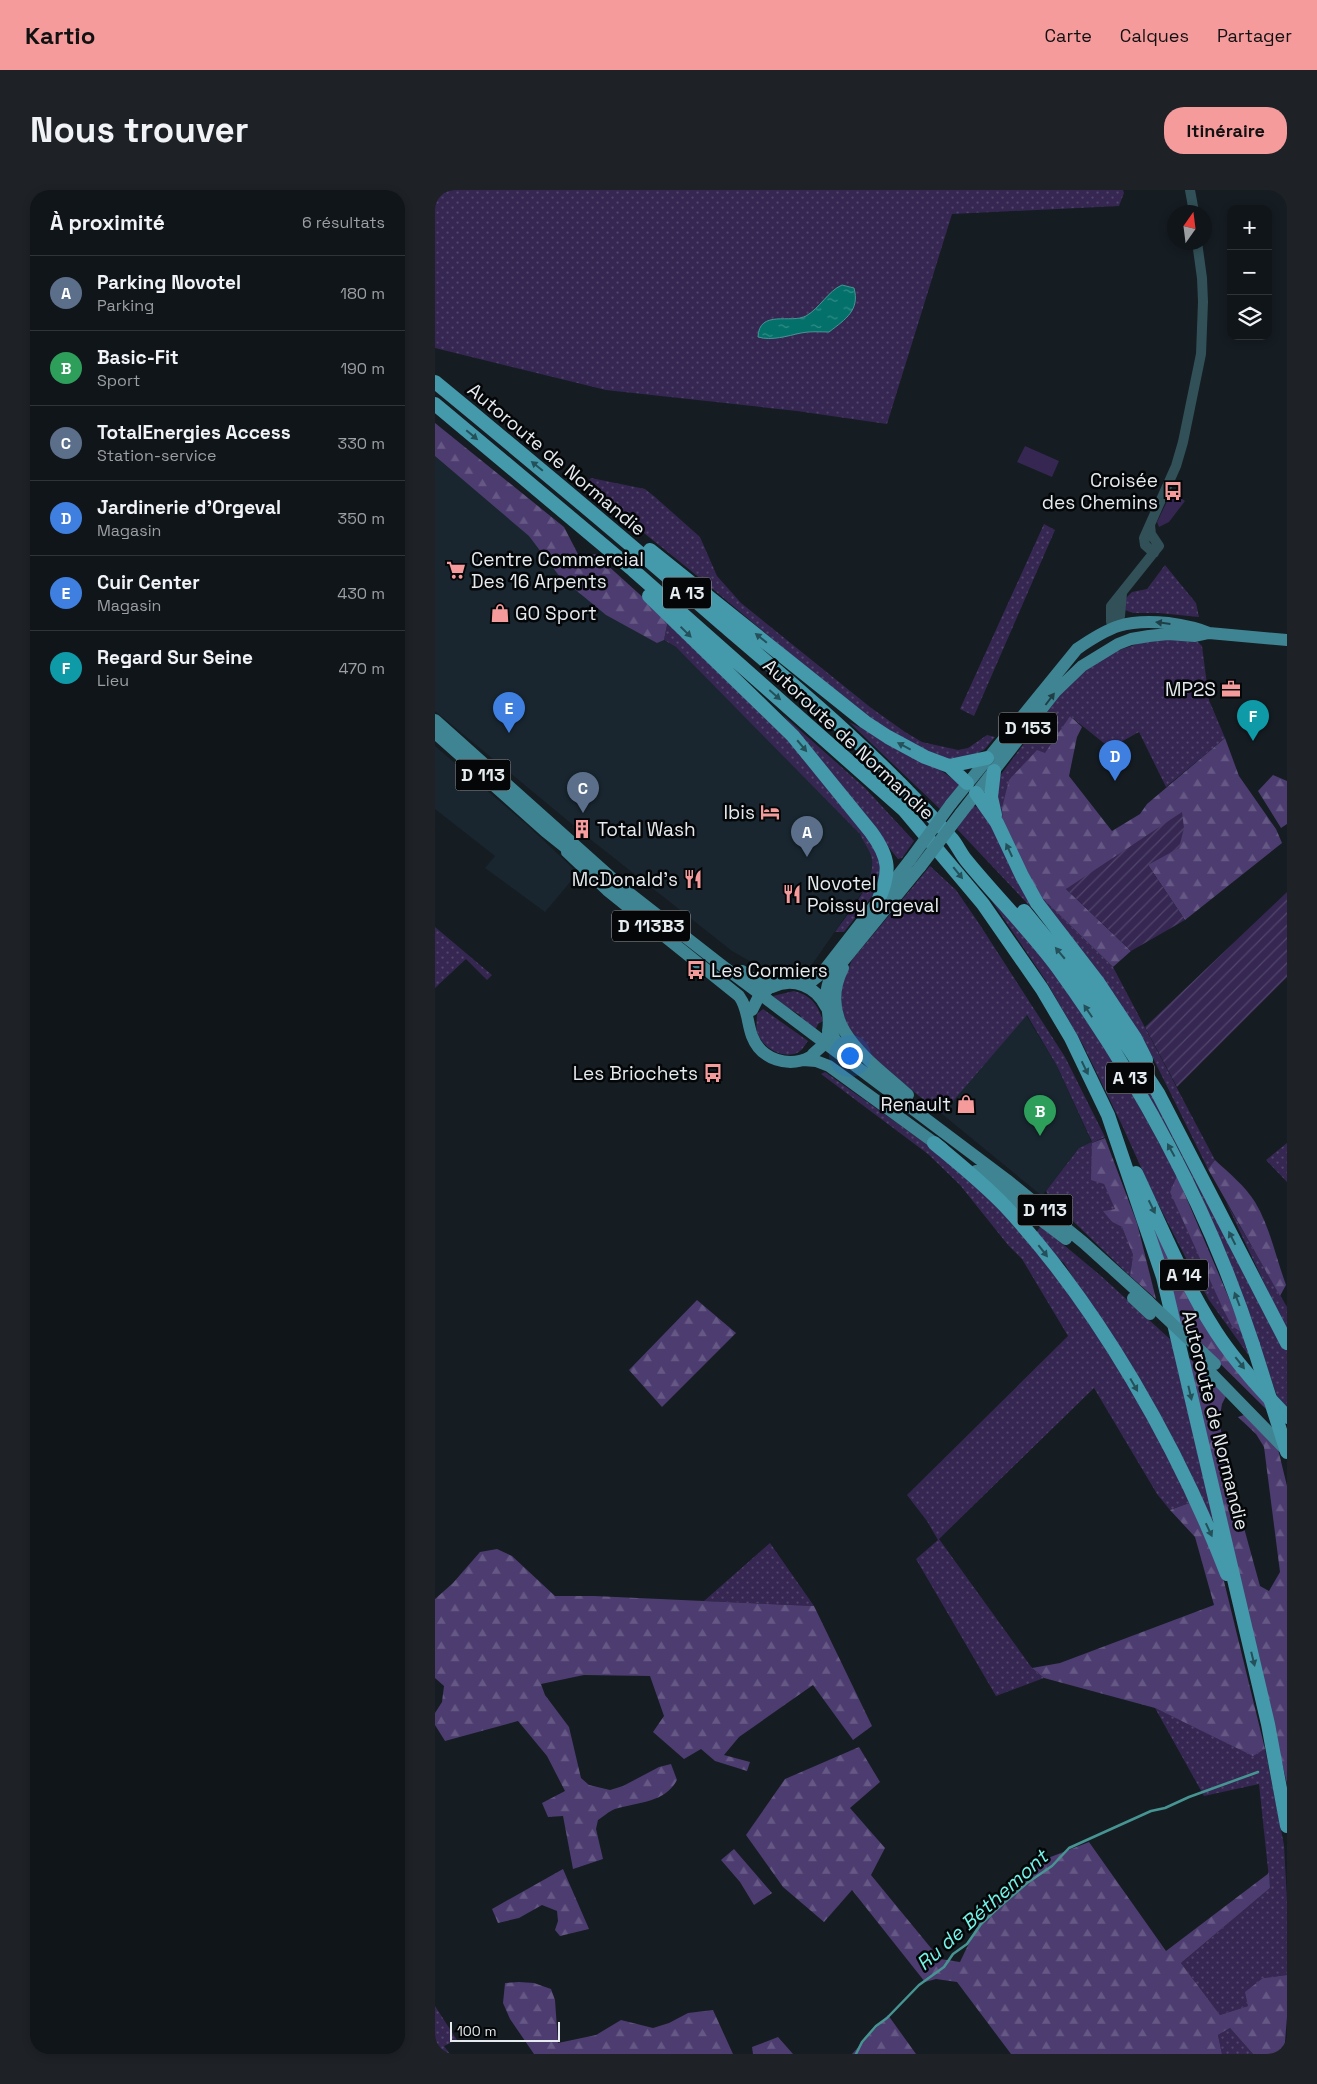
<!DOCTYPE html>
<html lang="fr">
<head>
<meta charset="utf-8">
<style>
  body { margin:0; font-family:"Space Grotesk",sans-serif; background:#1e2227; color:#f1f3f6 }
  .controls { position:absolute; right:15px; top:15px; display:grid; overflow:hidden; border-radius:10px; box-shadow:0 2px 8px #0003 }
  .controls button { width:45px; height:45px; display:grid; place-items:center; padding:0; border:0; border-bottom:1px solid #303439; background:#10151a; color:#f1f3f6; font:25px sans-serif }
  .compass { position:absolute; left:732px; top:15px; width:45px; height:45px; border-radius:50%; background:#10151a; box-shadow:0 2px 8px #0003; rotate:14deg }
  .scale { position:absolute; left:15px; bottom:12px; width:110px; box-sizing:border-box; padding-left:5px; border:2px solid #e5eaee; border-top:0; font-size:14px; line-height:18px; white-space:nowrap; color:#e5eaee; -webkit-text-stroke:4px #040608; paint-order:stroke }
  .you { position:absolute; left:414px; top:865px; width:18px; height:18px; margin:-12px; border:4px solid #fff; border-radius:50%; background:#1a73e8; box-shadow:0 0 0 8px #1a73e833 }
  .badge { display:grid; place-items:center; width:32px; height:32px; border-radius:50%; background:#f59b9c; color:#fff; font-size:16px; font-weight:700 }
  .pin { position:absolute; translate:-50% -41px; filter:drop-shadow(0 1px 2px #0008) }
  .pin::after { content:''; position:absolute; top:26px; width:18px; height:15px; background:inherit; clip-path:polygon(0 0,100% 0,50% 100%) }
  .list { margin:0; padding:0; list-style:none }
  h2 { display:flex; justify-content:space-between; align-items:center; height:65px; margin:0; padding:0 20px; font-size:21px }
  h2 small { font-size:16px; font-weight:400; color:#9c9fa2 }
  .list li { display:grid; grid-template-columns:32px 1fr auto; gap:15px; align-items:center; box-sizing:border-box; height:75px; padding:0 20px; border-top:1px solid #303439 }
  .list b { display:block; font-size:19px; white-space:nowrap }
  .list p { margin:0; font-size:16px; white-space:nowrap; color:#9c9fa2 }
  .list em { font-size:16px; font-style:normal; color:#9c9fa2 }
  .icon { flex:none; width:28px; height:28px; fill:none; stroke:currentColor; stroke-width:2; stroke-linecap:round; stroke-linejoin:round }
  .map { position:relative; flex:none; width:852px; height:1864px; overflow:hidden; border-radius:20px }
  header { display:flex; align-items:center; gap:30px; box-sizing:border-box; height:70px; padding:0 25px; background:#f59b9c; color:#111 }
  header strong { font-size:24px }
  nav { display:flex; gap:28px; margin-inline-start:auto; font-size:18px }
  .intro { display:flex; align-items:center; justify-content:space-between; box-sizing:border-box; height:120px; padding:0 30px }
  h1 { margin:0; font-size:35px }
  .button { padding:12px 22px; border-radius:20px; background:#f59b9c; color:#111; font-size:18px; font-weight:700 }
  main { display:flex; gap:30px; padding:0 30px }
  aside { flex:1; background:#10151a; border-radius:20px; box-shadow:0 2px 8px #0003 }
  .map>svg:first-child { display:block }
  .built { fill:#19262f }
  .grass { fill:url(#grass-dots) }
  .forest { fill:url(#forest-firs) }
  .park { fill:#352752 }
  .garden { fill:url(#garden-furrows) }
  .water { fill:url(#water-ripples); stroke:#479592 }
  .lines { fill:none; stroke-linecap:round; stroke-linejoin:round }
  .stream { stroke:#479592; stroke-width:2.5 }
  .tertiary { stroke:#315057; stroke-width:10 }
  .primary { stroke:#3f8493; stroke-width:12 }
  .motorway { stroke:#4499ab; stroke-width:14 }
  .primary-bridge { stroke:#3f8493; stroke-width:12 }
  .motorway-bridge { stroke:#4499ab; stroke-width:14 }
  .oneway { fill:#24505a }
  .oneway2 { fill:#1f3f47 }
  .labels { text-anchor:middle; stroke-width:5; stroke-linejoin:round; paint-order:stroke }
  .shield { fill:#040608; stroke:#a2a6a9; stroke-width:1 }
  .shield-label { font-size:18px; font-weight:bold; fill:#e5eaee }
  .street-label { font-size:19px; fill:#e5eaee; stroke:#040608 }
  .poi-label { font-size:19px; fill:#e5eaee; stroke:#040608; text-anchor:end }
  .water-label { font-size:20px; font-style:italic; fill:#74f4e8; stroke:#040608 }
</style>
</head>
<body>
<header>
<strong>Kartio</strong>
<nav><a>Carte</a><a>Calques</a><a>Partager</a></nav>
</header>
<div class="intro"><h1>Nous trouver</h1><a class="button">Itinéraire</a></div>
<main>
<aside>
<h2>À proximité<small>6 résultats</small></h2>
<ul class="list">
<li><span class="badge" style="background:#5c6f8a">A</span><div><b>Parking Novotel</b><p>Parking</p></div><em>180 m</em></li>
<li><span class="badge" style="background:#2e9e5b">B</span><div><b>Basic-Fit</b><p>Sport</p></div><em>190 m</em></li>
<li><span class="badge" style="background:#5c6f8a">C</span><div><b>TotalEnergies Access</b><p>Station-service</p></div><em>330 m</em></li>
<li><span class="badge" style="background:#3f7fe0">D</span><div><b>Jardinerie d'Orgeval</b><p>Magasin</p></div><em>350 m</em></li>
<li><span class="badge" style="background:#3f7fe0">E</span><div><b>Cuir Center</b><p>Magasin</p></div><em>430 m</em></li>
<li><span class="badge" style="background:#0f9aa8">F</span><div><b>Regard Sur Seine</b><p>Lieu</p></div><em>470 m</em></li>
</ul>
</aside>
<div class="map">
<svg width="852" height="1864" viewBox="0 0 852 1864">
  <defs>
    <pattern id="grass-dots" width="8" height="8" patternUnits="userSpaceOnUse" patternTransform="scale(1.25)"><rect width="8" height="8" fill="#352752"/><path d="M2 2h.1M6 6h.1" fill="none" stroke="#52466b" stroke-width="1.8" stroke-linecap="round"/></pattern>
    <pattern id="forest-firs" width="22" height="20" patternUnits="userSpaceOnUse" patternTransform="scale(1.25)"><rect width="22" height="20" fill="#4c3c70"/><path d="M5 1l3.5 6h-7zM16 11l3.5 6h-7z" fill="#665885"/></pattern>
    <pattern id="garden-furrows" width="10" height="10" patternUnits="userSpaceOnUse" patternTransform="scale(1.25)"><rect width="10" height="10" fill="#352752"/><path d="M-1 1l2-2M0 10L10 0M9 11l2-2" fill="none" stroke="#52466b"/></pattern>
    <pattern id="water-ripples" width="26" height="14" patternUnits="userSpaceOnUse" patternTransform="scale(1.25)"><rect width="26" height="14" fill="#03716a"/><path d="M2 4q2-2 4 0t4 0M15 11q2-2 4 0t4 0" fill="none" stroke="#348c87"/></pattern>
  </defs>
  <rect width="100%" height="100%" fill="#151c22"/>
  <!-- built -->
  <path class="built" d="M0 233 176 420 241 457 379 589 433 654 446 675 374 779 340 782 318 773 297 761 155 649 0 521Z
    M0 556 90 633 141 681V685L110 722 50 678 60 666 0 619Z
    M591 825 622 876 657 953 644 958 607 1006 507 924Z"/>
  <!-- grass -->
  <path class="grass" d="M0 0H688L689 3 684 16 517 24 452 234 362 221 171 200 0 158Z
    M156 288 210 299 220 307 265 347 282 386 306 413 435 517 470 542 487 552 523 560 533 558 552 545 560 547 549 560 534 567 525 570 500 568 428 525 255 380 153 298 151 293Z
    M609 334 620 340 539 526 525 519Z
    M730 375 761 413 764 427 723 423H698L690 420 691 408 697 402 712 399Z
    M233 430 340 533 439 655 446 675 442 700 409 742H400C413 723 444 689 436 665 433 658 428 651 425 644L241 457 229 450Z
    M721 448 762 451 767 456 774 510 790 548 731 597 704 542 675 558 635 526 568 634 561 614 564 587 628 501 651 478 681 461Z
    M348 525 430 598 479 651 467 668 463 669Z
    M414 532 491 570 525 594 505 619Z
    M537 615 544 618 554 632 608 730 522 639Z
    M495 676 521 700 545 735 630 867 670 947 657 953 669 994 681 1019 669 1021 677 1032 687 1037 698 1065 695 1086 617 1011 611 1001 644 958 657 952 622 876 592 825 507 924C484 905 418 857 409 833 401 811 408 790 417 770Z
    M544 692 591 745 628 796 686 883 742 986 809 1144 817 1170 774 1110 756 1078 718 1004 686 933 648 855 611 791Z
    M602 703 678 777 780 970 773 979 717 866Z
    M0 737 57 785 52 790 31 769 0 798Z
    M359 801C376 805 383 815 388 831L383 834 380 841 368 832 365 825 353 818 338 806Z
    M328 819 373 851C370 855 367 861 362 863 348 869 328 858 323 844 320 838 322 830 322 824Z
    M703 881 742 947 828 1117 852 1160V1217L842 1206 804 1097 788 1055 765 1003 737 947 700 885Z
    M390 882 538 987 574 1028 656 1130 715 1230 757 1312 735 1320 722 1304 659 1198 504 1349 597 1478 609 1488 561 1506 481 1369 503 1350 492 1331 472 1305 633 1146 587 1069 573 1055 525 995 493 964 386 884Z
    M852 953V992L831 970Z
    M791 1012 852 1117V1139L846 1129Z
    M606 1036 665 1085 736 1150 785 1357 685 1164 629 1073 612 1061 599 1045Z
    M335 1353 379 1416 269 1411Z
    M720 1518 818 1565 830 1559 849 1655 852 1711V1785L828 1788 813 1816 785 1825 746 1773 835 1698 824 1594 769 1606Z
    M0 1816 22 1850 9 1856 15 1864H0Z
    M795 1838 818 1864H787L783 1845Z"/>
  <!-- forest -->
  <path class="forest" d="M0 233 129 337 145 368 160 364 233 430 229 450 222 453 171 425 125 387 94 346 0 266Z
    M635 526 647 537 642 547 634 586 677 641 705 624 712 614 790 548 804 586 841 639 847 653 750 730 713 675 631 699 696 761 678 777 602 703 568 634 567 618 574 590 602 560 610 563Z
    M838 585 852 591V634L846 638 823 601Z
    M670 948 702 1033 721 1109 695 1086 698 1065 687 1037 677 1032 668 1021 680 1019 669 994 656 990 657 953Z
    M780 970C794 983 810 996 820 1012 835 1037 841 1068 851 1095L845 1106 773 979Z
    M742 986 809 1144 797 1136 789 1121 735 1002Z
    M722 1041 829 1209 831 1219 745 1134 719 1042Z
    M262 1110 301 1143 227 1217 194 1180Z
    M753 1167 792 1204 787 1214 784 1231 798 1298 825 1396 834 1401 845 1382 829 1257 821 1244 803 1227 809 1225 843 1259 852 1296V1594Z
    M757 1312 786 1379 830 1559 818 1566 720 1518 609 1488 597 1478 625 1473 779 1415 760 1347 735 1320Z
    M62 1359 77 1366 120 1406H159L379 1416 437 1536 418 1550 378 1495 304 1547 289 1565 315 1572 312 1581 280 1571 266 1559 249 1569 218 1542 229 1526 215 1486 149 1485 106 1494 110 1505 134 1537 146 1588 154 1595 175 1600 188 1596 224 1577 236 1574 242 1590C230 1613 203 1612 180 1619 174 1621 168 1627 163 1630L161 1639 168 1669 138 1679 128 1626 113 1627 107 1613 130 1601 112 1566 83 1531 10 1551 0 1535V1523L7 1512 9 1496 0 1488V1409L18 1393 45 1362Z
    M424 1557 445 1592 415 1618 450 1658 436 1685 505 1769 525 1772 547 1726 613 1668 654 1652 731 1761 834 1683 835 1698 746 1773 785 1825 813 1816 810 1802 828 1788 852 1785V1827L849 1864H818L795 1838 783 1845 787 1864H576L522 1792 501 1789 490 1792 417 1700 389 1732 348 1697 311 1645 350 1589Z
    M299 1659 337 1703 319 1715 305 1692 286 1670Z
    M128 1679 154 1739 125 1746 120 1740 123 1731 122 1721 107 1715 84 1728 63 1733 57 1719Z
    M84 1792 99 1793 116 1799 120 1810 123 1853 161 1845 186 1830 218 1838 234 1833 253 1823 278 1820 298 1864H99L75 1829 68 1813 70 1793Z
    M453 1825 481 1864H417Z
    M343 1847 358 1864H318L317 1857Z"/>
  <!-- park -->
  <path class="park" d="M590 256 624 271 617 287 582 272Z
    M737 301 750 311 734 332 724 337 722 332Z"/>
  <!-- garden -->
  <path class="garden" d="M747 622 749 638 744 658 713 675 750 730 696 761 631 699Z
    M852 702V787L742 897 710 837Z"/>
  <!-- water -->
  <path class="water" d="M407 95 419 98C425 120 411 129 394 142 385 142 375 141 366 143 352 146 337 151 323 147 324 119 356 134 371 126 385 118 393 101 407 95Z"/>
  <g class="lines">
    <!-- stream -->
    <path class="stream" d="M421 1864 427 1852 441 1836 452 1828 484 1795 509 1777 518 1764 532 1754 546 1734 563 1718 592 1693 617 1676 634 1658 716 1621 730 1618 754 1607 823 1582"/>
    <!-- tertiary -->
    <path class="tertiary" d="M755 0 759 22
      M719 363 710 355 709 348 741 276 748 252 766 164 768 112 767 88 762 52
      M687 403 685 426 681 436 676 432V416L724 356 716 344 715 335"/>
    <!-- primary -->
    <path class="primary" d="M0 530 189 699 285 774 572 990 649 1053 713 1111
      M0 543 110 641 140 665
      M516 614 642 459C675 436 691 429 733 433 747 435 760 437 774 443
      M526 623 620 502 647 476 683 454 696 449 714 446 733 444 760 446 774 443 852 450
      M132 662 172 700 304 806C313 818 312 833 317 846 326 870 354 878 375 867
      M408 778C379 836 436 871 473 905
      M307 781 319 790 344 794
      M365 794 377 791 387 783 475 670
      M337 797C358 787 381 796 391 817
      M394 835 400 850 411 860
      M393 841C397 819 385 811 396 786L485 677
      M368 870 381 871 394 876 508 959
      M541 981 631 1049
      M698 1108 715 1124
      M773 1180 851 1260"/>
    <!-- motorway -->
    <path class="motorway" d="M0 192C96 271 192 351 286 433 366 501 448 570 517 649 522 655 526 664 531 670 561 707 595 740 623 778 706 893 774 1020 818 1155
      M0 214 198 380 469 620 548 714 607 799 636 848 673 925 728 1087 833 1534 852 1636
      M215 360 430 532 453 547 490 567 514 576 532 593
      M214 406 358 546 436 642C455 668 456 682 443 711
      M514 576 552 568
      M559 581 556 607 560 625
      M541 603 562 633 587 686 602 713 662 791 700 848 711 870
      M589 721 663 811 723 903 852 1153
      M499 953C523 973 548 993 570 1016 663 1116 743 1257 792 1384
      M701 983C726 1036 749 1093 781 1142 801 1173 827 1201 852 1227"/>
    <!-- primary-bridge -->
    <path class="primary-bridge" d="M475 670 516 614
      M485 677 526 623
      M317 820 323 808 334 798
      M378 864 387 856 392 846
      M713 1111 780 1174"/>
    <!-- motorway-bridge -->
    <path class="motorway-bridge" d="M818 1155 852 1262"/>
  </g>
  <!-- one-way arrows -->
  <defs><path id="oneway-solid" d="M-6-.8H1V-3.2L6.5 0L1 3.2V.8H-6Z" transform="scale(1.25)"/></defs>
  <g class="oneway">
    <use href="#oneway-solid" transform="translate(37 245) rotate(40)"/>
    <use href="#oneway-solid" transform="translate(102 276) rotate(-141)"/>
    <use href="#oneway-solid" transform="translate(251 442) rotate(44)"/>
    <use href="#oneway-solid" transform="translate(326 448) rotate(-141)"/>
    <use href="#oneway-solid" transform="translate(340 505) rotate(41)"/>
    <use href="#oneway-solid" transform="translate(367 556) rotate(50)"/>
    <use href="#oneway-solid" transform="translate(469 556) rotate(-152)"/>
    <use href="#oneway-solid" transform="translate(574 660) rotate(-115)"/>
    <use href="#oneway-solid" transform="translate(523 683) rotate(51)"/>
    <use href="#oneway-solid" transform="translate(625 763) rotate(-130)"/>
    <use href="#oneway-solid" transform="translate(653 821) rotate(-124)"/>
    <use href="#oneway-solid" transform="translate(650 878) rotate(64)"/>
    <use href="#oneway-solid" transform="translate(736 960) rotate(-119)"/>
    <use href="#oneway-solid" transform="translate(717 1017) rotate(64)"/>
    <use href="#oneway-solid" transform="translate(797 1048) rotate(-117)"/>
    <use href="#oneway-solid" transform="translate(608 1061) rotate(52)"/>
    <use href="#oneway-solid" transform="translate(802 1109) rotate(-111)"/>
    <use href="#oneway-solid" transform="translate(805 1173) rotate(52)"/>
    <use href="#oneway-solid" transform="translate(699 1195) rotate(60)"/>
    <use href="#oneway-solid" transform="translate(755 1203) rotate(77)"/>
    <use href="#oneway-solid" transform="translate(774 1340) rotate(65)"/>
    <use href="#oneway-solid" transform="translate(818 1469) rotate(76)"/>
  </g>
  <g class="oneway2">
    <use href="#oneway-solid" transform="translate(728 433) rotate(-173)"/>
    <use href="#oneway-solid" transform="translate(615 509) rotate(-53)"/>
  </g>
  <!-- icons -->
  <defs>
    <g id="bus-bare" transform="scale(1.5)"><path d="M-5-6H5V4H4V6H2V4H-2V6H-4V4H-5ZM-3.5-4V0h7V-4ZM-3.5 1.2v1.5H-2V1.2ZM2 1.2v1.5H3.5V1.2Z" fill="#f59b9c" stroke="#040608" stroke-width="2.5" paint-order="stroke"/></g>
    <g id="supermarket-bare" transform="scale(1.5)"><path d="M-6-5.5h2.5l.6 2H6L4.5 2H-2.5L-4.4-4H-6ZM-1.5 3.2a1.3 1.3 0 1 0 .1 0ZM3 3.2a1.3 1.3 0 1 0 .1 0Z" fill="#f59b9c" stroke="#040608" stroke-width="2.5" paint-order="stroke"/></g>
    <g id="shop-bare" transform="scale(1.5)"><path d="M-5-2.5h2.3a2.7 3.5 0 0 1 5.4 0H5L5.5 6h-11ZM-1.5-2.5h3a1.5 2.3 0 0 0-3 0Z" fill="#f59b9c" stroke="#040608" stroke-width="2.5" paint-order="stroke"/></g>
    <g id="office-bare" transform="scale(1.5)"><path d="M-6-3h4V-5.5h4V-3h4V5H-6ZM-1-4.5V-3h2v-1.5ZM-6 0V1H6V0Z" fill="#f59b9c" stroke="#040608" stroke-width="2.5" paint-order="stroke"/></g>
    <g id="hotel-bare" transform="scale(1.5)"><path d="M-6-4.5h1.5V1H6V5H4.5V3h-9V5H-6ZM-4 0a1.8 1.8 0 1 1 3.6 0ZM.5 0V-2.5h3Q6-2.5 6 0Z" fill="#f59b9c" stroke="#040608" stroke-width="2.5" paint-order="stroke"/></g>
    <g id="building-bare" transform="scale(1.5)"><path d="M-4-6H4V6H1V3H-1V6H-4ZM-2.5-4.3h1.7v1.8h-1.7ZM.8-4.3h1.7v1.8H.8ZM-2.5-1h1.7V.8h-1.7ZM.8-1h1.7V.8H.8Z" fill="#f59b9c" stroke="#040608" stroke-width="2.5" paint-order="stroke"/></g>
    <g id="restaurant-bare" transform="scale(1.5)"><path d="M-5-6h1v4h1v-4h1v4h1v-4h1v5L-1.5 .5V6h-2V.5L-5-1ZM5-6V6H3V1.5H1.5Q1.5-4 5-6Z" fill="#f59b9c" stroke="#040608" stroke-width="2.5" paint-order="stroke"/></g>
  </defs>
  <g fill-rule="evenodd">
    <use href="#bus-bare" x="738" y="301"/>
    <use href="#supermarket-bare" x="21" y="380"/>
    <use href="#shop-bare" x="65" y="423"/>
    <use href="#office-bare" x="796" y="499"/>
    <use href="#hotel-bare" x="335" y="622"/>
    <use href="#building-bare" x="147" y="639"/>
    <use href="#restaurant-bare" x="258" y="689"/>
    <use href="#restaurant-bare" x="357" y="704"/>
    <use href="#bus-bare" x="261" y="780"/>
    <use href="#bus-bare" x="278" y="883"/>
    <use href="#shop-bare" x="531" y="914"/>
  </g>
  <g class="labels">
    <!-- shield labels -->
    <g class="shield">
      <rect x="228" y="387.5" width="48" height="31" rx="4"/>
      <rect x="564" y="522.5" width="58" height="31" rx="4"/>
      <rect x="20.5" y="569.5" width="55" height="31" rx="4"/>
      <rect x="177" y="720.5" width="78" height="31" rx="4"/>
      <rect x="671" y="872.5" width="48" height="31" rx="4"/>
      <rect x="582.5" y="1004.5" width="55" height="31" rx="4"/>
      <rect x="725" y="1069.5" width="48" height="31" rx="4"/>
    </g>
    <g class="shield-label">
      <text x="252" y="409">A 13</text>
      <text x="593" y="544">D 153</text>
      <text x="48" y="591">D 113</text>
      <text x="216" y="742">D 113B3</text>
      <text x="695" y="894">A 13</text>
      <text x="610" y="1026">D 113</text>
      <text x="749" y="1091">A 14</text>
    </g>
    <!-- street labels -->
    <g class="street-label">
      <text transform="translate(122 269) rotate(40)" y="7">Autoroute de Normandie</text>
      <text transform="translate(414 549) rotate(43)" y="7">Autoroute de Normandie</text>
      <text transform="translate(781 1230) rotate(76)" y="7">Autoroute de Normandie</text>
    </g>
    <!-- poi labels -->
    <g class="poi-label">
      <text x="723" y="297">Croisée<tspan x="723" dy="22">des Chemins</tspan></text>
      <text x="36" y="376" text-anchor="start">Centre Commercial<tspan x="36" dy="22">Des 16 Arpents</tspan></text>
      <text x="80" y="430" text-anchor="start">GO Sport</text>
      <text x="781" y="506">MP2S</text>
      <text x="320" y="629">Ibis</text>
      <text x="162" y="646" text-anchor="start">Total Wash</text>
      <text x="243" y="696">McDonald's</text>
      <text x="372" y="700" text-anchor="start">Novotel<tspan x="372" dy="22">Poissy Orgeval</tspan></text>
      <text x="276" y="787" text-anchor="start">Les Cormiers</text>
      <text x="263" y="890">Les Briochets</text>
      <text x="516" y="921">Renault</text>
    </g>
    <!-- water labels -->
    <g class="water-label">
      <text transform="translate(547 1720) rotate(-42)" y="7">Ru de Béthemont</text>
    </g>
  </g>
</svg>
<div class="controls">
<button>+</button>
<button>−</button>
<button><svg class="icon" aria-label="layers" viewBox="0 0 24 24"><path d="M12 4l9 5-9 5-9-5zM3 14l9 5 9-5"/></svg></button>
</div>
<svg class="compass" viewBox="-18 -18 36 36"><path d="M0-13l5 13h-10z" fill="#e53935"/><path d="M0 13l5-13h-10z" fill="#9c9fa2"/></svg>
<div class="scale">100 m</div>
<div class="you"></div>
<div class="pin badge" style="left:372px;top:667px;background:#5c6f8a">A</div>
<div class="pin badge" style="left:605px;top:946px;background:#2e9e5b">B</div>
<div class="pin badge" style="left:148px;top:623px;background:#5c6f8a">C</div>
<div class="pin badge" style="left:680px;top:591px;background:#3f7fe0">D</div>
<div class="pin badge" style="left:74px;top:543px;background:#3f7fe0">E</div>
<div class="pin badge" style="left:818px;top:551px;background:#0f9aa8">F</div>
</div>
</main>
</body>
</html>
